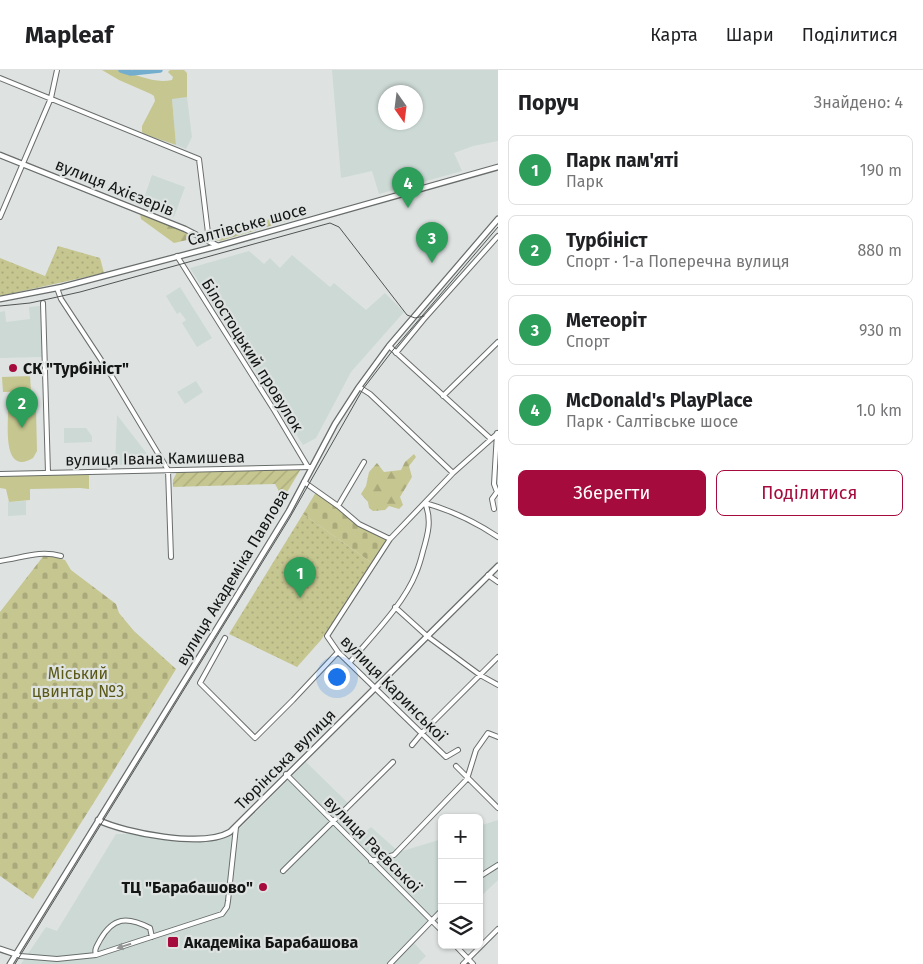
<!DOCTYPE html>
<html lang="uk">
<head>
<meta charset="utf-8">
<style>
  body { margin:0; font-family:"Fira Sans",sans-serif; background:#f6f6f6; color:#202124 }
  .controls { position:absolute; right:15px; bottom:15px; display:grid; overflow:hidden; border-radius:8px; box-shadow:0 1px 4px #0004 }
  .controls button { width:45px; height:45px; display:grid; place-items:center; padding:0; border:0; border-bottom:1px solid #e0e0e0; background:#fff; color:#202124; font:25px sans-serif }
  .compass { position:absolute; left:378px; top:15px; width:45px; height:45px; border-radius:50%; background:#fff; box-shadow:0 1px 4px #0004; rotate:166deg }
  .you { position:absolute; left:336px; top:606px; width:18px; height:18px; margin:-12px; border:4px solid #fff; border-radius:50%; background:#1a73e8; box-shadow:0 0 0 8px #1a73e833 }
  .badge { display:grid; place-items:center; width:32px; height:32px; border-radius:50%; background:#a50b3c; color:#fff; font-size:16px; font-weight:700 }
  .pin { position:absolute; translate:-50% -41px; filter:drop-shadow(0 1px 2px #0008) }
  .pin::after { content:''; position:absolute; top:26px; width:18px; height:15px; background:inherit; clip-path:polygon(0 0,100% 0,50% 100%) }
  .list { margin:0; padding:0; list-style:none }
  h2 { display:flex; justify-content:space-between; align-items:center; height:65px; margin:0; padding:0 20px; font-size:21px }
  h2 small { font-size:16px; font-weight:400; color:#757577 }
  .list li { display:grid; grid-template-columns:32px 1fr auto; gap:15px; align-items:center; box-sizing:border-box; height:70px; margin:0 10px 10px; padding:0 10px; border:1px solid #e0e0e0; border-radius:8px }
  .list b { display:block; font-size:19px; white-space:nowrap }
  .list p { margin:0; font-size:16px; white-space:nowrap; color:#757577 }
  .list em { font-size:16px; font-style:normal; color:#757577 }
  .actions { display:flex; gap:10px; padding:15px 20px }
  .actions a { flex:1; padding:11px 0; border:1px solid #a50b3c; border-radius:8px; text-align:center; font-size:18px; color:#a50b3c }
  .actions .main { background:#a50b3c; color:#fff }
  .icon { flex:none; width:28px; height:28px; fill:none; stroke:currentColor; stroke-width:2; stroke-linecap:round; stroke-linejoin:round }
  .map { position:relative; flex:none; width:498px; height:894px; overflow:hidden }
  header { display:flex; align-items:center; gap:30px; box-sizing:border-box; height:70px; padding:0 25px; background:#fff; border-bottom:1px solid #e0e0e0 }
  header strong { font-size:24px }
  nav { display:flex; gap:28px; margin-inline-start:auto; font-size:18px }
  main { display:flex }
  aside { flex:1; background:#fff }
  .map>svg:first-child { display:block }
  .built { fill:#ccd9d4; fill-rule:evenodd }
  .grass { fill:#c6c690 }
  .forest { fill:url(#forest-firs) }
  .cemetery { fill:url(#cemetery-stones) }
  .park { fill:url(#park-dots) }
  .garden { fill:url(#garden-furrows) }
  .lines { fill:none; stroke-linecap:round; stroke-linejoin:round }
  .river { stroke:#74aecf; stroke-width:5.5 }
  .minor-casing { stroke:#686d6b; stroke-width:6 }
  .major-casing { stroke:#686d6b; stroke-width:7 }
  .minor { stroke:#fff; stroke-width:4 }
  .major { stroke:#fff; stroke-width:4.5 }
  .tram { stroke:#515453; stroke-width:1 }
  .oneway { fill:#959696 }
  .poi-dot { fill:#a50b3c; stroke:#dee3e1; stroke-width:2 }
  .labels { text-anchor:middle; stroke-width:4.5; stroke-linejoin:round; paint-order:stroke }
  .street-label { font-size:16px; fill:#141615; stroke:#dee3e1 }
  .poi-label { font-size:16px; font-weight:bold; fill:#141615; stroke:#dee3e1; text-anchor:start }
  .park-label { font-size:16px; fill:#5b5917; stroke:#dee3e1 }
</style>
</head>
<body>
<header>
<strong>Mapleaf</strong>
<nav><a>Карта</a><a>Шари</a><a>Поділитися</a></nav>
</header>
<main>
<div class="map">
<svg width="498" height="894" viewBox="0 0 498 894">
  <defs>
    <pattern id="forest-firs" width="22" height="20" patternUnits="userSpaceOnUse" patternTransform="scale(1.25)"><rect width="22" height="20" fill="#c6c690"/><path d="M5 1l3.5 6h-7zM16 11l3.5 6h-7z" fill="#a9a97b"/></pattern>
    <pattern id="cemetery-stones" width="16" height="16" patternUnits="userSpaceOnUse" patternTransform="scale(1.25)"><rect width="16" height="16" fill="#c6c690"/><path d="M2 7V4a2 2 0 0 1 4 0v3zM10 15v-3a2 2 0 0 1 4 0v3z" fill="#a9a97b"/></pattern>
    <pattern id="park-dots" width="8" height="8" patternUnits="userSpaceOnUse" patternTransform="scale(1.25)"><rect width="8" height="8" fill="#c6c690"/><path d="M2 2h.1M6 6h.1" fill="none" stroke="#a9a97b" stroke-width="1.8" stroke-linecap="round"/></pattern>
    <pattern id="garden-furrows" width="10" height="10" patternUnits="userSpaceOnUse" patternTransform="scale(1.25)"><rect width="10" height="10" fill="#c6c690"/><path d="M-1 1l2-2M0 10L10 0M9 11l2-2" fill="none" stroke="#a9a97b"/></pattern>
  </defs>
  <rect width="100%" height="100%" fill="#dee3e1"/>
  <!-- built -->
  <path class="built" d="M332 0H498V71L473 76 454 83 462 101 379 124 372 101 341 108ZM386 22H416V52H386Z
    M187 27 192 67 186 79 176 75 172 28Z
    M152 105 185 117 174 147 142 134Z
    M249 181 264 194 270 188 280 198 292 185 330 217 334 213 366 240 385 223 404 242 351 302 316 368 303 375 190 198Z
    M180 217 212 268 197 277 182 253 186 250 180 242 177 244 166 226Z
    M40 236 42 287 0 288V242L5 241 6 252 30 249 29 237Z
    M196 311 203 322 185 334 177 322Z
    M117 345 155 394 115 395Z
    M64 358H86L92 366V372L64 373Z
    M26 431V445L8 446V432Z
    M306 692 349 734 342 741 364 763 371 757 399 782 442 769V862L432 853 413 872 426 886 418 894H21L46 857 57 861 116 764H131L175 772 195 773 228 767 241 757Z
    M498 750V810L479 828V756Z"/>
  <!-- grass -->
  <path class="grass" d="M102 0C107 0 113 0 118 0 137 4 153 14 172 10L173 7 168 2 170 0H184L187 3V27L172 29 176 75 144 64 142 62V56L155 31 154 26 151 24 119 10Z
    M30 306 31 321 3 322 2 307Z
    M25 329 32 333 36 339 37 381 33 388C3 406 8 357 8 342V337L12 331Z
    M89 402V419L80 418 30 419V430L9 432 6 419 0 418V404Z"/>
  <!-- forest -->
  <path class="forest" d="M140 144 189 164 190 166 187 170 174 173 141 149Z
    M414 384 416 387 409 396 412 407 400 427 403 435 399 439 389 436 385 440 373 441 369 438 368 432 361 424 366 416 369 402 377 393 384 402 401 400 405 392Z"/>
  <!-- cemetery -->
  <path class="cemetery" d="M316 422 359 455 388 471 372 493 303 444Z
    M45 484 65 490 71 500 116 534 119 543 134 561 176 599 108 710 33 829 0 806V542Z"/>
  <!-- park -->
  <path class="park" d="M58 176 100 188 104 203 0 226V188L45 206Z
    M303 444 372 493 321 570 297 597 229 564Z"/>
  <!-- garden -->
  <path class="garden" d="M308 143 307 145 220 171C212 170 212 165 211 159Z
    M302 397 286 424 282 427 275 414 173 417V410L178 400Z"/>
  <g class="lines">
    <!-- river -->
    <path class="river" d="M121 0 131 3 160 0"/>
    <!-- minor casing -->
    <g class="minor-casing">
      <path id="minor" d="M0 8 199 89 209 171
        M0 147 51 28 57 0
        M177 186 274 340 308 397
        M57 218 61 229 111 305 168 400 171 487
        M43 233 48 403
        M389 276 491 369
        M396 283 424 249 498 166
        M359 317 370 324 453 403
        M443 326 498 272
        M0 404 311 397
        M304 412 338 436 359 454 390 469
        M425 433C450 440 477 453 498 467
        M338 436 364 392
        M494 439 492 429 497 422 494 414 497 363
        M0 491C22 488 39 480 61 486
        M488 505 498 512
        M395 537 427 566 480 605 498 615
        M225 568 200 613 255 668 293 630 338 582
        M350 592C371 567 404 534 416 503 419 496 421 489 423 481 428 464 432 450 425 433
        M412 675 422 663 498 587
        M458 680 446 687 338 582 327 566 390 469 453 403 498 363
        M456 696 498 738
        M286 704 442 861
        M371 791 394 785 467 709 476 680 488 663 498 667
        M283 801 393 692
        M479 807 498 795
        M455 875 473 894
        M15 884 20 886 57 889 96 885 222 844 227 837 228 831 236 757
        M96 885C94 879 97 876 100 870 113 847 127 846 150 858L152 867
        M390 894 442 840
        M463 894 498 859"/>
    </g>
    <!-- major casing -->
    <g class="major-casing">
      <path id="major" d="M0 85 185 159 218 176
        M0 229 62 217 218 176 498 97
        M98 750C125 763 203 778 230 762L498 496
        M0 879 15 884
        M10 894 240 521 289 441 335 354 359 317 389 276 498 149"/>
    </g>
    <!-- minor -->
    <use href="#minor" class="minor"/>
    <!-- major -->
    <use href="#major" class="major"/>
    <!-- tram -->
    <path class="tram" d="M0 236 30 233 80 222 330 153 339 157 407 245 415 248 424 246
      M15 894 289 449 363 319 393 280 498 157"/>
  </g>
  <!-- one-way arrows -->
  <defs><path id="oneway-solid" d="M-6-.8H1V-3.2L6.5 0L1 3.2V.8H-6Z" transform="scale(1.25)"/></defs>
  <use class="oneway" href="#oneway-solid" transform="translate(124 876) rotate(162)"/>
  <!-- markers -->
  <g class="poi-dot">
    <circle cx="13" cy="298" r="5"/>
    <circle cx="263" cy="817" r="5"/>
    <rect x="167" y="866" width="12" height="12" rx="2.5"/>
  </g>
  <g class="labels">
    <!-- street labels -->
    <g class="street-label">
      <text transform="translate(115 117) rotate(22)" y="6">вулиця Ахієзерів</text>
      <text transform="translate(247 154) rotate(-15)" y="6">Салтівське шосе</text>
      <text transform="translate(253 285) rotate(58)" y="6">Білостоцький провулок</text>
      <text transform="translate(155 388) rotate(-1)" y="6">вулиця Івана Камишева</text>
      <text transform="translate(232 507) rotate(-59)" y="6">вулиця Академіка Павлова</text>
      <text transform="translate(394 618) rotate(45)" y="6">вулиця Каринської</text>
      <text transform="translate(285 689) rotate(-45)" y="6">Тюрінська вулиця</text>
      <text transform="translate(373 774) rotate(45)" y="6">вулиця Раєвської</text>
    </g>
    <!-- poi labels -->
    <g class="poi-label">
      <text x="23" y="304">СК "Турбініст"</text>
      <text x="253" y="823" text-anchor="end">ТЦ "Барабашово"</text>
      <text x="184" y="878">Академіка Барабашова</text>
    </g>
    <!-- park labels -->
    <g class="park-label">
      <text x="78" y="609">Міський<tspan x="78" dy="18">цвинтар №3</tspan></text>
    </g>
  </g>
</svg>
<div class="controls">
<button>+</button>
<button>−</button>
<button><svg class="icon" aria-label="layers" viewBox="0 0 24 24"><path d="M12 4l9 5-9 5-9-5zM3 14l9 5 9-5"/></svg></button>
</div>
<svg class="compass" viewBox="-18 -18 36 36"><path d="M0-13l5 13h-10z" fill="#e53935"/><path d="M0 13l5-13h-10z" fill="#757577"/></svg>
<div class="you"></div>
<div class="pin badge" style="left:300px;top:528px;background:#2e9e5b">1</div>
<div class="pin badge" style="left:22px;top:358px;background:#2e9e5b">2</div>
<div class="pin badge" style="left:432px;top:193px;background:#2e9e5b">3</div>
<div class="pin badge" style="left:408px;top:138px;background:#2e9e5b">4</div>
</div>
<aside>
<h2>Поруч<small>Знайдено: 4</small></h2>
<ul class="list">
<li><span class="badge" style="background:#2e9e5b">1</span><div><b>Парк пам'яті</b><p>Парк</p></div><em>190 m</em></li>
<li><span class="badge" style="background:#2e9e5b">2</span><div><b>Турбініст</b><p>Спорт · 1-а Поперечна вулиця</p></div><em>880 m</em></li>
<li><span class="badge" style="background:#2e9e5b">3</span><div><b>Метеоріт</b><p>Спорт</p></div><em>930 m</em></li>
<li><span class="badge" style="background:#2e9e5b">4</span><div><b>McDonald's PlayPlace</b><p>Парк · Салтівське шосе</p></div><em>1.0 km</em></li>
</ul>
<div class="actions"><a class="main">Зберегти</a><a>Поділитися</a></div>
</aside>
</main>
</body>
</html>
